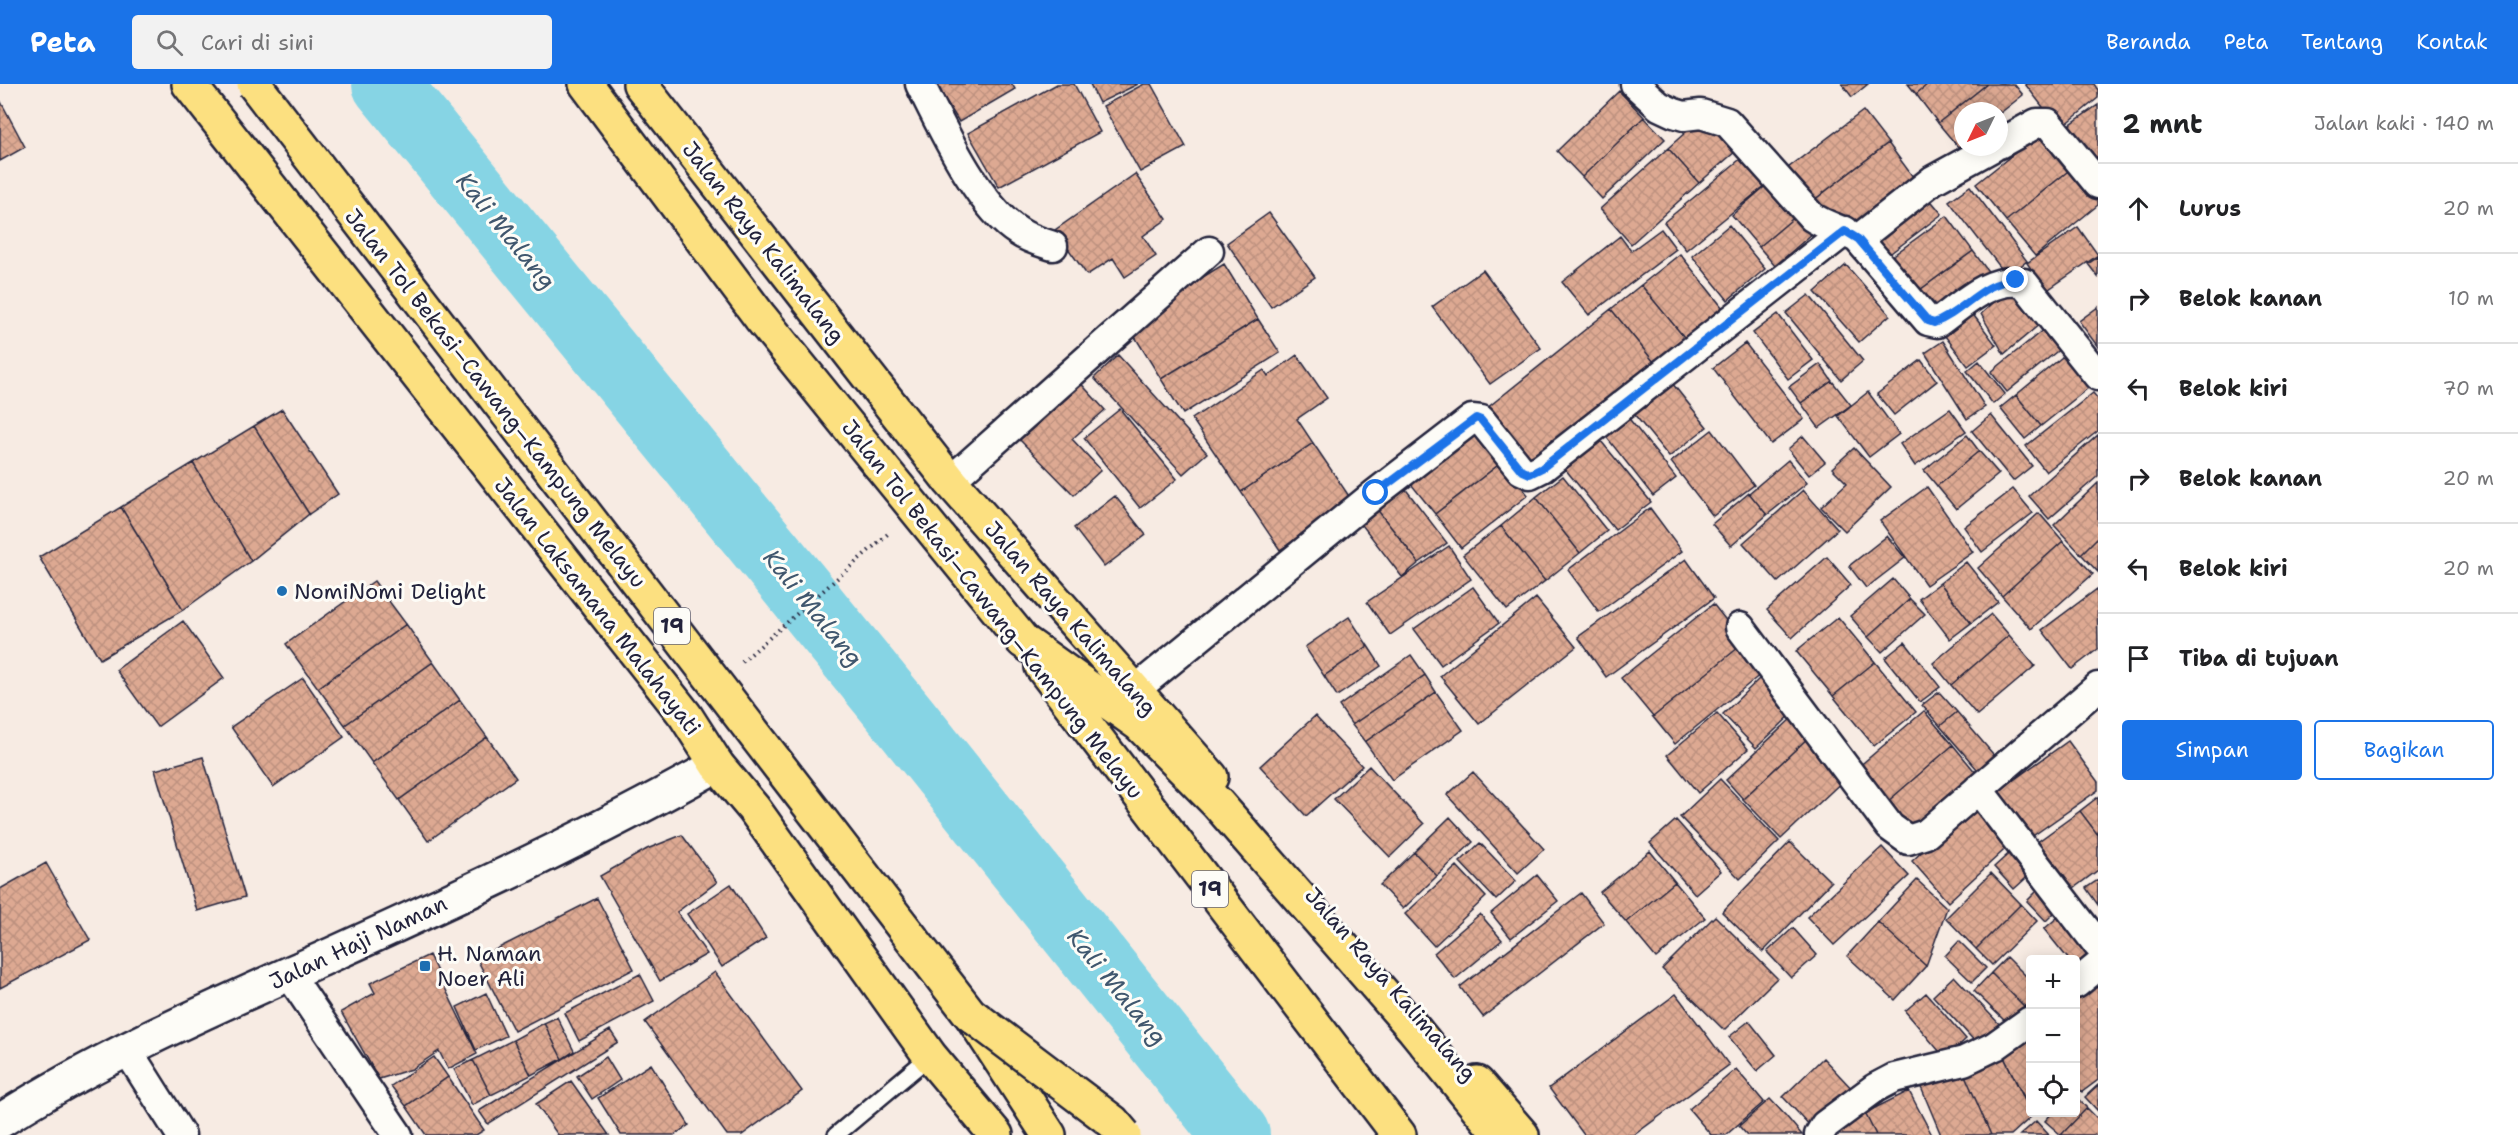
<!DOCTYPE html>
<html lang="id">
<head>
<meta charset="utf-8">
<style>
  body { margin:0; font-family:"Shantell Sans",sans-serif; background:#f2f2f2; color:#202124 }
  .controls { position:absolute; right:18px; bottom:18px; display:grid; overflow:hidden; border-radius:6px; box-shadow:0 3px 15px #0003 }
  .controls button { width:54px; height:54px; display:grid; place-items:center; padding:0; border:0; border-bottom:2px solid #e0e0e0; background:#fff; color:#202124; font:30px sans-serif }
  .compass { position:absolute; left:1954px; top:18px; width:54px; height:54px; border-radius:50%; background:#fff; box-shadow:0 3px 15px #0003; rotate:227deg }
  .stop { position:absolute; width:18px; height:18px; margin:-14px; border:4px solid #1a73e8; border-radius:50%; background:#fff }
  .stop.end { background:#1a73e8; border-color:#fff; box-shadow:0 2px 6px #0008 }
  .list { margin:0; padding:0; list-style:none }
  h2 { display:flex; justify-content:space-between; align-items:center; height:78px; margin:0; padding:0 24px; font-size:26px }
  h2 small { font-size:20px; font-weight:400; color:#757577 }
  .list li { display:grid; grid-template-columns:39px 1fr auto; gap:18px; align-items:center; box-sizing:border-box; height:90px; padding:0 24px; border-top:2px solid #e0e0e0 }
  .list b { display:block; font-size:22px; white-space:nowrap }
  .list em { font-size:20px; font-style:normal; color:#757577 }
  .actions { display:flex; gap:12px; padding:18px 24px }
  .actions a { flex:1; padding:14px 0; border:2px solid #1a73e8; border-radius:6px; text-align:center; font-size:21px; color:#1a73e8 }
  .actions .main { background:#1a73e8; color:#fff }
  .icon { flex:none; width:33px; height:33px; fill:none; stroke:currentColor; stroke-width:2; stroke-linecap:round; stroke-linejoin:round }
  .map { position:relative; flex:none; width:2098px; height:1051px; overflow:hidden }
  header { display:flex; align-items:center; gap:36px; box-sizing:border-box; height:84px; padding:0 30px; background:#1a73e8; color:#fff }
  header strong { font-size:28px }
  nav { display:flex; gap:33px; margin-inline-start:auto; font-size:21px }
  .search { width:420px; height:54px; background:#f2f2f2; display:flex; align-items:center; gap:15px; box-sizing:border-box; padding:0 21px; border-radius:6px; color:#757577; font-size:22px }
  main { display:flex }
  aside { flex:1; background:#fff }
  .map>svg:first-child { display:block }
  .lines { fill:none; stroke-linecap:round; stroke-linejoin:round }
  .river { stroke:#86d4e4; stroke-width:68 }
  .building { fill:url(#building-cross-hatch); stroke:#22223b; stroke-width:1.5 }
  .lane-casing { stroke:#22223b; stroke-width:20 }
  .street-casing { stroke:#22223b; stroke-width:33 }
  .secondary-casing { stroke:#22223b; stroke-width:38 }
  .primary-casing { stroke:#22223b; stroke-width:38 }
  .highway-casing { stroke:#22223b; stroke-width:38 }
  .path { stroke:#22223b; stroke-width:4; stroke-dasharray:1.5 4.5; stroke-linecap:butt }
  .lane { stroke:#fdfcf7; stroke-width:15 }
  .street { stroke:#fdfcf7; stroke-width:28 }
  .secondary { stroke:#fdfcf7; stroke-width:33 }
  .primary { stroke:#fce080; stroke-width:33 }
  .highway { stroke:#fce080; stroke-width:33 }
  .highway-bridge-casing { stroke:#22223b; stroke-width:38; stroke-linecap:butt }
  .highway-bridge { stroke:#fce080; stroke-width:33 }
  .route { stroke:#1a73e8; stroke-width:8 }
  .poi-dot { fill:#1f6fb2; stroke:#fdfcf7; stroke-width:2 }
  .labels { text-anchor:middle; stroke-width:6; stroke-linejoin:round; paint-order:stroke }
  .shield { fill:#fdfcf7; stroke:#646373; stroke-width:1.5 }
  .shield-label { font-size:21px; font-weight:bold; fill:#22223b }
  .street-label { font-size:22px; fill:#22223b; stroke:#fdfcf7 }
  .poi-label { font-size:22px; fill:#22223b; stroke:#fdfcf7; text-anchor:start }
  .water-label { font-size:24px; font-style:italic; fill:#40576e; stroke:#fdfcf7 }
</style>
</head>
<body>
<header>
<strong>Peta</strong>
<div class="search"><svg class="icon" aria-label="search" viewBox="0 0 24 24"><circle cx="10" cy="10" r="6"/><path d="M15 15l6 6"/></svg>Cari di sini</div>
<nav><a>Beranda</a><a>Peta</a><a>Tentang</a><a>Kontak</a></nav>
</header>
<main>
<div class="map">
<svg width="2098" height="1051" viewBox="0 0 2098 1051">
  <defs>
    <pattern id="building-cross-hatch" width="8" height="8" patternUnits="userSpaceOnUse" patternTransform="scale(1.5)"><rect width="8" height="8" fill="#dda992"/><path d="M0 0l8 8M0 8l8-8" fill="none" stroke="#bd917f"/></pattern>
  </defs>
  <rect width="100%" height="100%" fill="#f7ebe3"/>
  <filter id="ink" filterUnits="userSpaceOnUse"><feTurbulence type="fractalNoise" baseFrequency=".0167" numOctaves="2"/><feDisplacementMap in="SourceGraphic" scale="12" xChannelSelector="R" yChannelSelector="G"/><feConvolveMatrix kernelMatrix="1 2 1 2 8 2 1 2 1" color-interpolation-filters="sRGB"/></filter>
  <g filter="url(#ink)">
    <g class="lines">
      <!-- river -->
      <path class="river" d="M386 0 904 635 1236 1051"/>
    </g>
    <!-- building -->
    <path class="building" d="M936 0H1012L1015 5 959 38Z
      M1057 0H1074L1100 48 999 103 968 49Z
      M1090 0H1138L1099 19Z
      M1144 0H1151L1186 63 1140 88 1103 22Z
      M1842 0H1868L1852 13Z
      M1908 0H1928L1916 10Z
      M1928 0H1987L1938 39 1916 10Z
      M1987 0H2014L2023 11 1999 30V27H1963V59L1958 63 1938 39Z
      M2025 0H2094L2098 6V14L2060 45Z
      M1619 7 1644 33 1582 93 1557 67Z
      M0 16 25 63 0 77Z
      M2098 21V81L2065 44Z
      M1863 27 1888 59 1809 120 1784 87Z
      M1704 32 1736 67 1699 99 1668 64Z
      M1644 33 1665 55 1602 115 1582 93Z
      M2042 47 2072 84 2006 137 1976 100Z
      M1888 59 1919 101 1860 147 1809 120Z
      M1668 64 1699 99 1631 160 1600 125Z
      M1744 72 1767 100 1686 166 1664 138Z
      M2072 84 2098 116V121L2035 172 2006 137Z
      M1135 90 1167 135 1143 152 1156 172 1125 193 1113 174 1087 191 1055 146Z
      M1770 98 1797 131 1759 163 1732 131Z
      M1970 102 2027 177 2007 192 1949 117Z
      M1923 107 1942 130 1883 175 1864 151Z
      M1269 129 1315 193 1271 223 1227 159Z
      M1797 131 1813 149 1775 182 1759 163Z
      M1947 132 1973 167 1913 211 1887 176Z
      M1729 141 1765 185 1728 216 1692 172Z
      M2078 143 2098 171 2046 207 2027 179Z
      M1661 145 1676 165 1589 231 1562 198 1620 152 1631 167Z
      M1973 167 1993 194 1933 238 1913 211Z
      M1680 170 1726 228 1688 258 1641 201Z
      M2098 173V193L2088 180Z
      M1224 180 1258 235 1161 295 1127 240Z
      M1846 181 1890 231 1859 258 1815 208Z
      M1483 186 1541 264 1490 300 1432 223Z
      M1641 201 1688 258 1658 283 1611 225Z
      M2010 204 2040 240 2004 270 1981 230Z
      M1809 211 1863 277 1841 296 1786 229Z
      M1966 221 1996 261 1968 282 1938 243Z
      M2098 223V263L2079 237Z
      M1611 225 1658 283 1533 383 1487 324Z
      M1778 230 1813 276 1788 295 1753 249Z
      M1258 235 1280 269 1183 330 1161 295Z
      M2044 245 2061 264 2007 308 1991 288Z
      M1943 257 1985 323 1967 335 1925 269Z
      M1745 259 1804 335 1771 360 1713 284Z
      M2067 269 2092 301 2041 342 2016 311Z
      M1118 271 1207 369 1183 390 1094 294Z
      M1297 271 1327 314 1297 335 1313 359 1241 408 1192 335 1264 286 1268 292Z
      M1921 276 1937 297 1894 331 1877 310Z
      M1979 277 2005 310 1993 320 1967 287Z
      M1820 280 1832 297 1801 319 1789 303Z
      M1076 294 1105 326 1072 355 1101 386 1074 411 1016 352Z
      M1668 294 1707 343 1669 373 1630 325Z
      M1832 297 1851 321 1819 344 1801 319Z
      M1868 308 1899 350 1869 373 1838 332Z
      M2093 309 2098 315V347L2046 388 2026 362Z
      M2016 311 2041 342 2025 355 2000 324Z
      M282 325 338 410 309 430 254 342Z
      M1120 325 1177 395 1140 424 1084 354Z
      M1950 325 1966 347 1915 382 1900 360Z
      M1991 331 2032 382 2013 397 1972 347Z
      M1627 332 1676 394 1653 412 1604 350Z
      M254 342 309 430 251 477 193 379Z
      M1475 343 1502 378 1435 430 1407 395Z
      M1712 346 1754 401 1713 432 1671 378Z
      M1596 351 1651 418 1615 446 1561 380Z
      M1967 351 1979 367 1937 402 1924 386Z
      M2098 351V392L2049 435 2029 412Z
      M1803 352 1825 378 1809 391 1788 365Z
      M1313 359 1353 418 1280 466 1241 408Z
      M1854 364 1891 403 1845 447 1821 423 1847 399 1832 384Z
      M1979 367 1999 390 1956 425 1937 402Z
      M1788 376 1807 399 1767 431 1749 409Z
      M1502 378 1528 411 1461 464 1435 430Z
      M193 379 251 477 183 526 121 423Z
      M1563 392 1607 447 1580 469 1536 413Z
      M2098 399V453L2081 470 2054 441Z
      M1404 403 1447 459 1419 479 1376 424Z
      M1927 403 1973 468 1926 501 1880 437Z
      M2013 405 2033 429 1982 468 1964 443Z
      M1803 406 1838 445 1778 498 1743 459Z
      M1749 409 1767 431 1731 462 1712 440Z
      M1115 412 1146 451 1104 483 1074 444Z
      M1536 413 1580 469 1545 497 1501 442Z
      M121 423 183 526 100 575 39 473Z
      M1376 424 1419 479 1402 493 1359 437Z
      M1650 424 1682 467 1599 528 1568 486Z
      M2039 429 2063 457 2002 512 1978 484Z
      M1501 442 1545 497 1507 526 1463 471Z
      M1887 452 1905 474 1866 504 1849 482Z
      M2098 453V488L2081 470Z
      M2063 457 2093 490 2031 545 2002 512Z
      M1449 462 1471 495 1390 551 1367 518Z
      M1827 473 1851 501 1792 554 1767 526Z
      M1686 475 1714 514 1606 593 1578 553Z
      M1966 478 1998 518 1971 539 1940 499Z
      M1893 495 1910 515 1868 553 1850 532Z
      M374 497 406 540 318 604 286 560Z
      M1940 499 1971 539 1950 555 1919 515Z
      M1473 503 1499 539 1441 581 1414 545Z
      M2097 505 2098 565 2072 585 2042 546Z
      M1536 514 1576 563 1479 640 1440 592Z
      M1910 515 1925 530 1882 568 1868 553Z
      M1713 520 1744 559 1653 633 1621 594Z
      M1991 530 2009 551 1951 601 1933 579Z
      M1349 533 1368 562 1324 592 1305 563Z
      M1838 533 1875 578 1833 612 1796 567Z
      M183 537 224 594 157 643 116 586Z
      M406 540 433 578 345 641 318 604Z
      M2009 551 2035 582 1977 631 1951 601Z
      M1905 558 1940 603 1920 618 1885 574Z
      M1744 559 1766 586 1675 660 1653 633Z
      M1368 562 1381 582 1337 612 1324 592Z
      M1411 571 1425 591 1352 641 1339 622Z
      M433 578 460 616 372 679 345 641Z
      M1875 578 1916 628 1874 662 1833 612Z
      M1425 591 1436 608 1365 658 1352 641Z
      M303 594 344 653 273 703 231 643Z
      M1760 594 1793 629 1756 664 1723 630Z
      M1436 608 1463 646 1392 696 1365 658Z
      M1939 608 1957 628 1940 642 1922 621Z
      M460 616 487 653 399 716 372 679Z
      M1924 627 1953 661 1886 719 1857 684Z
      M1957 628 1999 677 1983 692 1940 642Z
      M1717 629 1748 665 1698 709 1667 671Z
      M1315 632 1362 682 1306 732 1260 682Z
      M1793 633 1810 652 1743 715 1726 696Z
      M1810 652 1848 692 1781 755 1743 715Z
      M487 653 516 694 428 757 399 716Z
      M2068 657 2098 698V706L2027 756 1994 710Z
      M1953 661 1981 695 1914 752 1886 719Z
      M203 673 245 813 197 827 155 686Z
      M1369 682 1424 740 1390 773 1334 715Z
      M1473 688 1544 765 1518 789 1447 711Z
      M1720 695 1779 757 1740 795 1680 733Z
      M2098 713V751L2080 727Z
      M1978 716 2015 756 1948 818 1912 777Z
      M2080 727 2098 751V786L2067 809 2032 762Z
      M1450 733 1473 758 1437 792 1414 768Z
      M1676 736 1721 787 1695 810 1650 759Z
      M682 751 717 798 677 828 707 870 660 897 600 792 647 765Z
      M1790 758 1831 798 1763 868 1722 828Z
      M1480 759 1516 797 1496 816 1460 778Z
      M1882 763 1909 792 1834 861 1807 833Z
      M2015 764 2035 786 2014 805 1994 783Z
      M1650 767 1675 798 1626 838 1600 808Z
      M1414 768 1437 792 1403 825 1380 801Z
      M46 779 90 856 0 904V805Z
      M1457 782 1486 813 1434 862 1405 830Z
      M1991 789 2021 820 1976 865 1946 834Z
      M1537 791 1558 817 1511 854 1491 829Z
      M1917 796 1947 824 1926 882 1878 838Z
      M2098 796V821L2086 804Z
      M1675 798 1705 834 1656 874 1626 838Z
      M2045 799 2064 819 2046 837 2027 817Z
      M731 800 766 854 722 883 687 830Z
      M1581 809 1604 839 1483 933 1460 903Z
      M597 814 634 885 514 947 477 875Z
      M2021 820 2037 837 1992 881 1976 865Z
      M2065 827 2096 864 2076 882V876H2069L2044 845Z
      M1480 830 1502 856 1455 895 1434 869Z
      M1715 832 1777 894 1724 946 1662 885Z
      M1878 838 1926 882 1895 916 1847 872Z
      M1793 844 1817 871 1791 894 1767 868Z
      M1959 857 1986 884 1972 898 1945 872Z
      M429 871 477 970 448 985 439 967 412 985 379 995 341 928 375 909 370 899Z
      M2007 873 2030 896 2028 926 1991 889Z
      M715 888 802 1007 742 1051H727L645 938Z
      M1991 889 2028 926 2011 943 1974 907Z
      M640 890 654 917 579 957 565 929Z
      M1954 892 2002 943 1980 963 1933 912Z
      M2098 897V996L2082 1008 2076 1000V913Z
      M486 909 506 952 476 966 457 923Z
      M1926 909 1966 955 1945 974 1905 927Z
      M1676 910 1729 981 1634 1051H1584L1549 1004Z
      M557 933 574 967 562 975 544 939Z
      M1749 937 1776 971 1757 987 1729 953Z
      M544 939 562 975 531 991 513 956Z
      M610 946 618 958 488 1040 479 1027Z
      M2030 949V1027L2000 965Z
      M513 956 531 991 491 1011 473 976Z
      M2000 965 2033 1031 2011 1051H1991L1961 982Z
      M434 973 448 993 406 1022 391 1002Z
      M606 973 620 996 592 1015 577 992Z
      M1823 974 1854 1007 1814 1046 1783 1013Z
      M473 976 491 1011 472 1021 454 985Z
      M651 980 689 1041 674 1051H621L598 1014Z
      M1961 982 1991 1051H1941L1920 1001Z
      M1736 985 1764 1018 1726 1051H1711L1689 1025Z
      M448 993 484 1046 476 1051H426L406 1022Z
      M571 997 609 1051H558L536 1020Z
      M2098 1001V1027L2085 1013Z
      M1909 1007 1932 1051H1876L1865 1029Z
      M2076 1013 2087 1024 2061 1051 2045 1037 2053 1028H2076Z
      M1770 1015 1786 1032 1802 1051H1747L1739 1042Z
      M2087 1024 2098 1035V1051H2061Z
      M1865 1029 1876 1051H1822Z
      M2036 1037 2049 1051H2020Z"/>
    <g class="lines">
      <!-- lane casing -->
      <g class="lane-casing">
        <path id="lane" d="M836 1051 930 972"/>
      </g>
      <!-- street casing -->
      <g class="street-casing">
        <path id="street" d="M920 0C941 42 979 124 1019 148 1029 155 1041 158 1053 162
          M1635 0 1659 22 1674 29 1684 32 1701 30 1727 38 1812 133C1827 143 1842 145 1858 155L1928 237 1937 239C1962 221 1992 191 2024 199L2098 292
          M1999 60 2037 39H2048L2098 100
          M1858 155 1933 96 1993 63
          M950 397 1209 167
          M1740 543 1890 743 1908 756 1926 750 2098 603
          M1135 606 1376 409 1472 335 1481 336 1521 386 1530 390 1542 384 1845 147
          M1978 705 2098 861
          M289 890 398 1051
          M2076 900 2098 882
          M126 964 181 1051
          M1819 1051 1825 1041 1875 1004 1894 994 1964 977 1995 962 2030 937"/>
      </g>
      <!-- secondary casing -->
      <g class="secondary-casing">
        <path id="secondary" d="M0 1037C105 970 220 921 333 870 463 811 593 751 717 681"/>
      </g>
      <!-- primary casing -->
      <g class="primary-casing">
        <path id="primary" d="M189 0 685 631 717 681 754 725 930 972 996 1051
          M640 0 950 397 1211 693
          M1477 999 1522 1051"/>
      </g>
      <!-- highway casing -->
      <g class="highway-casing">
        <path id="highway" d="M586 0 760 233 879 380
          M1023 557 1139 640 1218 720 1414 945 1500 1051
          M1042 583 1399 1051
          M973 934 1049 1051"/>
      </g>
      <!-- path -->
      <path class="path" d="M742 578 890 448"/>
      <!-- lane -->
      <use href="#lane" class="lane"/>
      <!-- street -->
      <use href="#street" class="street"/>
      <!-- secondary -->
      <use href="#secondary" class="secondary"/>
      <!-- primary -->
      <use href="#primary" class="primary"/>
      <!-- highway -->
      <use href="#highway" class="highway"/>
      <!-- highway-bridge casing -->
      <g class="highway-bridge-casing">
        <path id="highway-bridge" d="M254 0 970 930 1113 1038 1124 1051
          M879 380 1023 557"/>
      </g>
      <!-- highway-bridge -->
      <use href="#highway-bridge" class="highway-bridge"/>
    </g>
  </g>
  <g class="lines" filter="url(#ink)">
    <!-- route -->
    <path class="route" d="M1376 409 1476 334 1481 336 1521 386 1530 390 1542 384 1845 147 1858 155 1928 237 1934 239C1963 229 1982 197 2016 196"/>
  </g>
  <!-- markers -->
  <g class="poi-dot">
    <circle cx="282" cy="507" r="6"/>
    <rect x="419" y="876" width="12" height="12" rx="3"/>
  </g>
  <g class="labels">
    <!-- shield labels -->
    <g class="shield">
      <rect x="654" y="524" width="36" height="36" rx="4.5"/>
      <rect x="1192" y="787" width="36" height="36" rx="4.5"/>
    </g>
    <g class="shield-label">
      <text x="672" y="549">19</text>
      <text x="1210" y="812">19</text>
    </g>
    <!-- street labels -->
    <g class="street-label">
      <text transform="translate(764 158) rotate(52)" y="8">Jalan Raya Kalimalang</text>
      <text transform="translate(496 314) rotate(52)" y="8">Jalan Tol Bekasi–Cawang–Kampung Melayu</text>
      <text transform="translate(598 522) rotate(52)" y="8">Jalan Laksamana Malahayati</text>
      <text transform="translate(993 525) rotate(52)" y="8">Jalan Tol Bekasi–Cawang–Kampung Melayu</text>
      <text transform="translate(1071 534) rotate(49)" y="8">Jalan Raya Kalimalang</text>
      <text transform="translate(358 858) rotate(-25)" y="8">Jalan Haji Naman</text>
      <text transform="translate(1391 900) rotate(49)" y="8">Jalan Raya Kalimalang</text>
    </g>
    <!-- poi labels -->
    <g class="poi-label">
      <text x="294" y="515">NomiNomi Delight</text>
      <text x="437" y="877">H. Naman<tspan x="437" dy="25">Noer Ali</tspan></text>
    </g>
    <!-- water labels -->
    <g class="water-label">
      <text transform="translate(506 147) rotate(51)" y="8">Kali Malang</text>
      <text transform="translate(813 524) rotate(51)" y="8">Kali Malang</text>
      <text transform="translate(1117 903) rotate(51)" y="8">Kali Malang</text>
    </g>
  </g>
</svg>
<div class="controls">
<button>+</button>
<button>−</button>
<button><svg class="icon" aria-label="locate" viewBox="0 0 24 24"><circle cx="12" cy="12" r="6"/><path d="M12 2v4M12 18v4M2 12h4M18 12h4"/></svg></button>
</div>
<svg class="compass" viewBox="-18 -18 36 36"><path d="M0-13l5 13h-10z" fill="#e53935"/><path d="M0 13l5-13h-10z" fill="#757577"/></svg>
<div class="stop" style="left:1376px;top:409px"></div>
<div class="stop end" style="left:2016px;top:196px"></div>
</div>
<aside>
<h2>2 mnt<small>Jalan kaki · 140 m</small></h2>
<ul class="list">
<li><svg class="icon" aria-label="ahead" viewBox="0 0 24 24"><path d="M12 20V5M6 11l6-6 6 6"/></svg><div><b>Lurus</b></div><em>20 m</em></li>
<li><svg class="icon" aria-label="right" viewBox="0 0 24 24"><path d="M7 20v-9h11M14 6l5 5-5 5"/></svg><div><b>Belok kanan</b></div><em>10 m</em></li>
<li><svg class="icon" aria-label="left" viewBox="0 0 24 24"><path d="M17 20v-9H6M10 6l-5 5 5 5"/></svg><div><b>Belok kiri</b></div><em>70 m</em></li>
<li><svg class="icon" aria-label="right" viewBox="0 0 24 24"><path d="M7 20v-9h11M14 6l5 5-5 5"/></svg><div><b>Belok kanan</b></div><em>20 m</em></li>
<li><svg class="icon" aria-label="left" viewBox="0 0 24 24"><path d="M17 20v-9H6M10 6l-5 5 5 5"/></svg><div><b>Belok kiri</b></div><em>20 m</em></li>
<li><svg class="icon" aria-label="arrive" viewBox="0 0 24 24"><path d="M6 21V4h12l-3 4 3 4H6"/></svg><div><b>Tiba di tujuan</b></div></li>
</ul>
<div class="actions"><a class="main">Simpan</a><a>Bagikan</a></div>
</aside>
</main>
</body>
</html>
